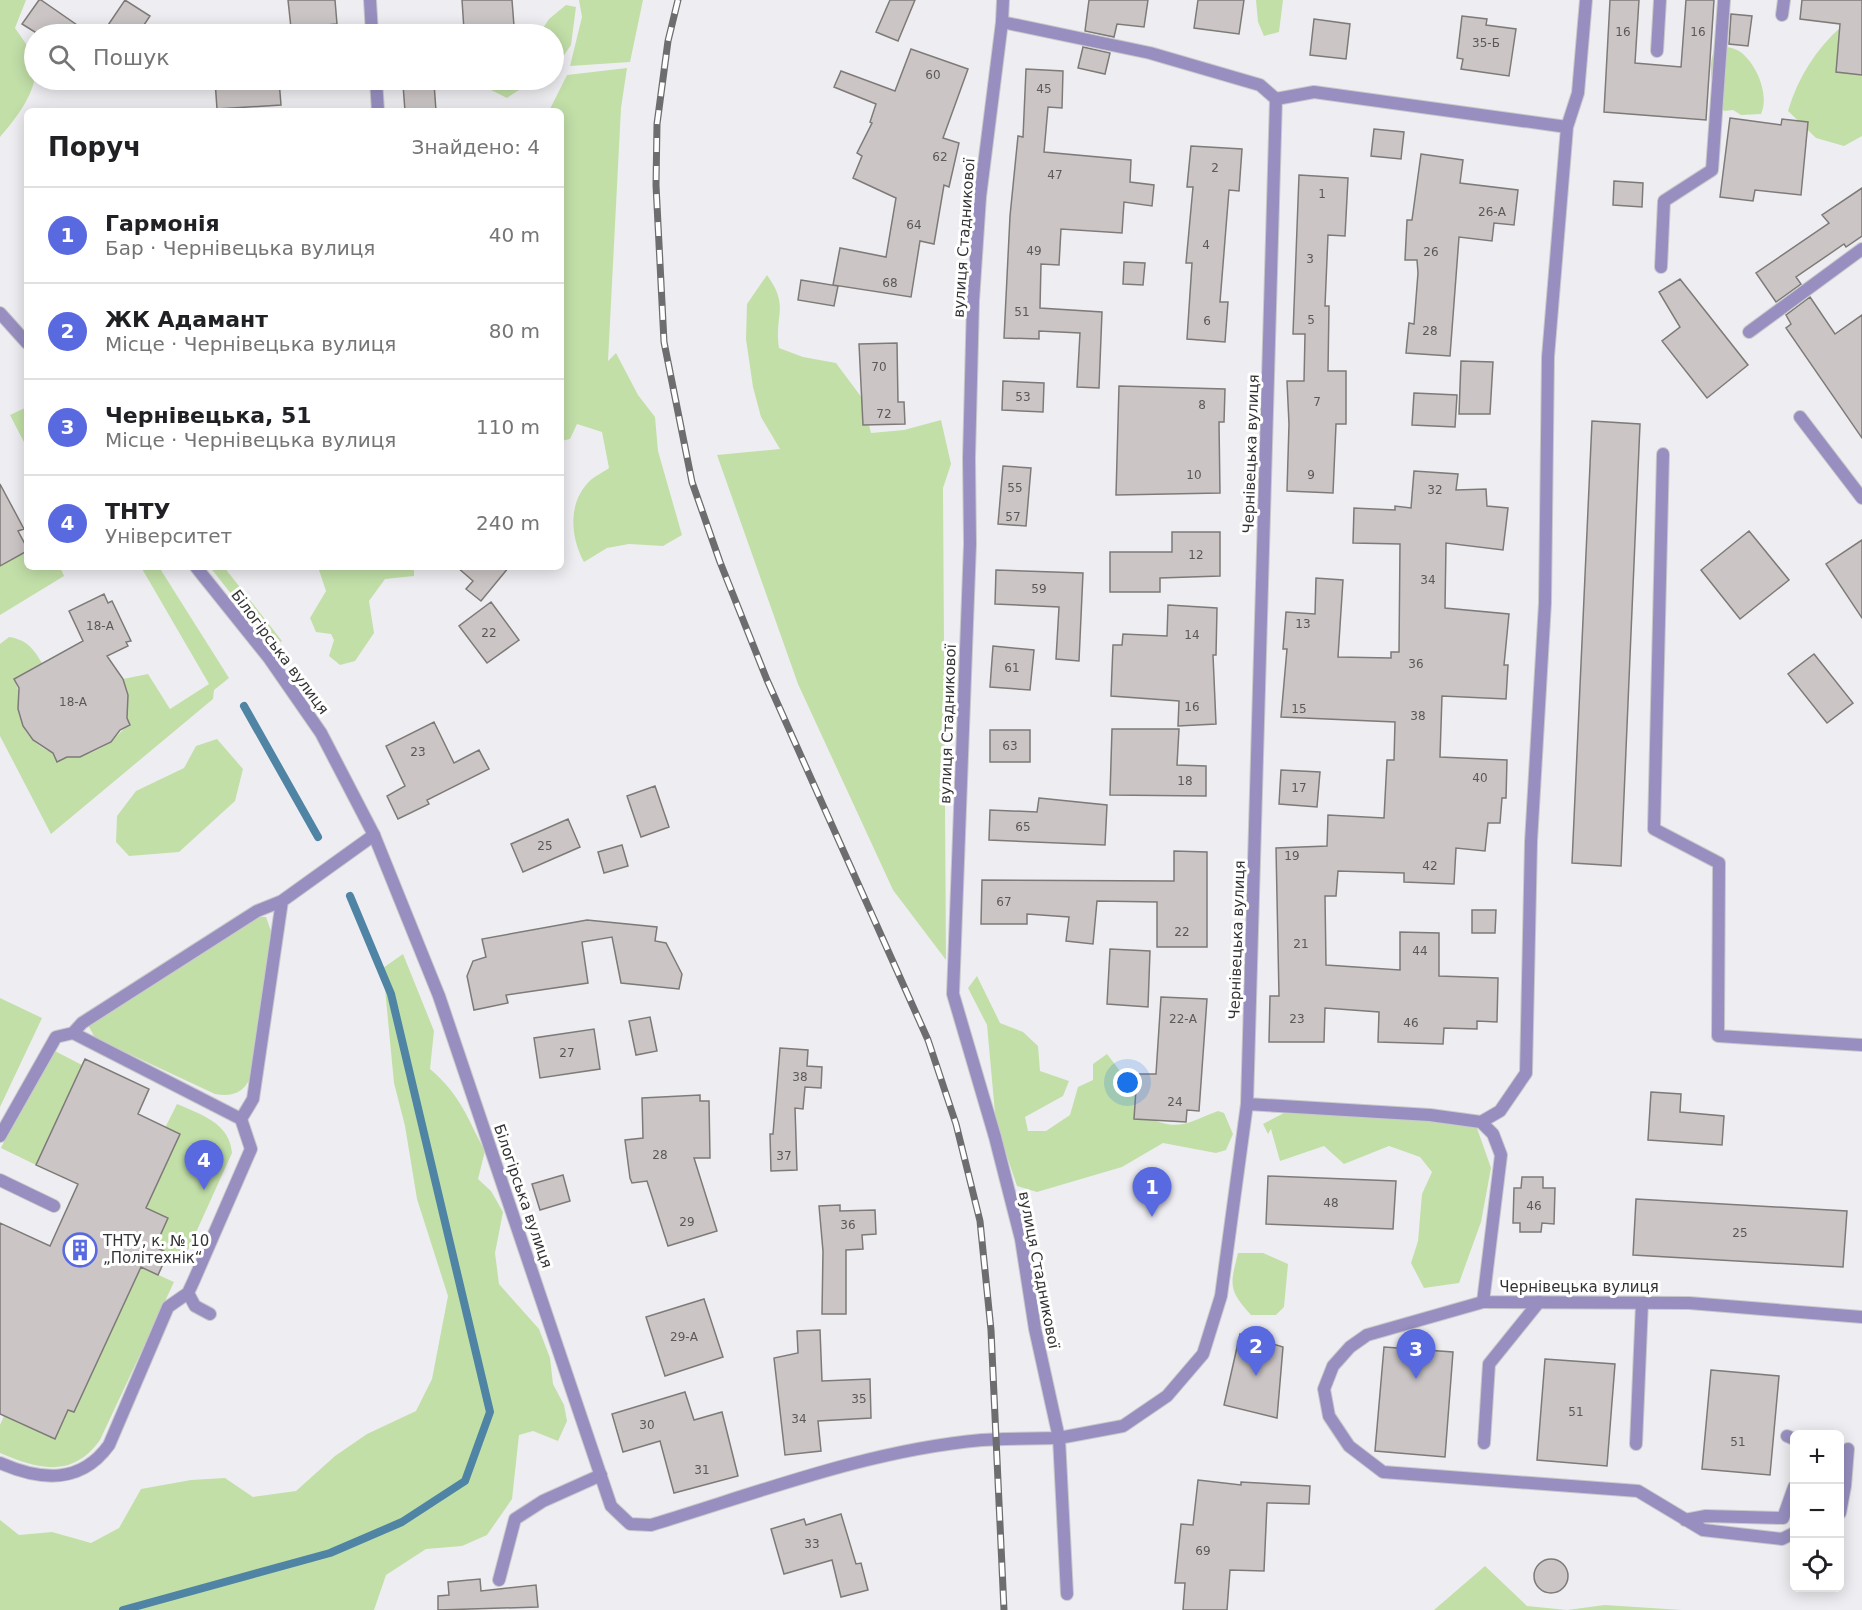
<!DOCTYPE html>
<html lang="uk">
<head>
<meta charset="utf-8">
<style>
  body { margin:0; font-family:"DejaVu Sans",sans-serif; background:#f2f2f2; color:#202124 }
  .controls { position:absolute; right:18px; bottom:18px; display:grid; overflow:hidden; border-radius:9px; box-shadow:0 3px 15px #0003 }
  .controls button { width:54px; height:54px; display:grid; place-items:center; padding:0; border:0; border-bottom:2px solid #e0e0e0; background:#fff; color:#202124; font:30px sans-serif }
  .you { position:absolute; left:1128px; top:1083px; width:21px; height:21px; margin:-15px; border:4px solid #fff; border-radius:50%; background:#1a73e8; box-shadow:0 0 0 9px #1a73e833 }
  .badge { display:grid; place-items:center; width:39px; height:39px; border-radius:50%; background:#596ae1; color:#fff; font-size:20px; font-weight:700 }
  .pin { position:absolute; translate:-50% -50px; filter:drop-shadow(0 2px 3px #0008) }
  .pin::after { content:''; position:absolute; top:32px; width:21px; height:18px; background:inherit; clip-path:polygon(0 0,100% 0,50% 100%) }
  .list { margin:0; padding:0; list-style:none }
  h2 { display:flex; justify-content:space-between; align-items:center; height:78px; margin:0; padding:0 24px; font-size:26px }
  h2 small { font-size:20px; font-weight:400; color:#757577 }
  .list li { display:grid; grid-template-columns:39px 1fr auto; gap:18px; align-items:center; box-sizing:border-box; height:96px; padding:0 24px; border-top:2px solid #e0e0e0 }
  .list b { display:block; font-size:22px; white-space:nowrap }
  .list p { margin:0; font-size:20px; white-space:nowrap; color:#757577 }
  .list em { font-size:20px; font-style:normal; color:#757577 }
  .icon { flex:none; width:33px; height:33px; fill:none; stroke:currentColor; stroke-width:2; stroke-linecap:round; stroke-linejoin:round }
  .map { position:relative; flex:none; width:1862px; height:1610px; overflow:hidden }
  .search { position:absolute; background:#fff; box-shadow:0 3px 15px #0003; left:24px; top:24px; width:540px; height:66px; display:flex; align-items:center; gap:15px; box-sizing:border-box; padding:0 21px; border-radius:33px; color:#757577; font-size:22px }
  .panel { position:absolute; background:#fff; box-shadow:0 3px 15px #0003; left:24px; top:108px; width:540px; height:462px; border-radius:9px }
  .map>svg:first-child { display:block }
  .green { fill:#c2dfa8 }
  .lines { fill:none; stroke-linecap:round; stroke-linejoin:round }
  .stream { stroke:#5084a4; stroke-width:8 }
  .building { fill:#cbc6c5; stroke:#7e7a78; stroke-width:1.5 }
  .service-casing { stroke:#c9c9cc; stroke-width:14 }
  .minor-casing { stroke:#c9c9cc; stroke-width:14 }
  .service { stroke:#988fc0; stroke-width:12 }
  .minor { stroke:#988fc0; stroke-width:12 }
  .rail-casing { stroke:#6d6d6f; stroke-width:7 }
  .rail { stroke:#fff; stroke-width:4.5; stroke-dasharray:14; stroke-linecap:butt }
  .labels { text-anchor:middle; stroke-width:6; stroke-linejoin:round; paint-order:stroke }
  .number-label { font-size:12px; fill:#5a5859 }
  .street-label { font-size:15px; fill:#343435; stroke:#fff }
  .poi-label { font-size:15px; fill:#343435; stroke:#fff; text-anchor:start }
</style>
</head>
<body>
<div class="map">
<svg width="1862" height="1610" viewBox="0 0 1862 1610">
  <rect width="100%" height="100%" fill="#eeeef2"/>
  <!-- green -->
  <path class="green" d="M0 0H26L15 28C21 37 31 49 34 60 42 85 17 118 0 137Z
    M579 0H643L630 62 570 66 582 17Z
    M1256 0H1283L1279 32 1264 36 1258 22Z
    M566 5 576 7 571 45 554 70V34H539L549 19Z
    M1842 26 1862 33V136L1844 146 1816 138 1788 111C1798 77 1816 49 1842 26Z
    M1716 45C1723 47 1733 47 1739 51 1756 62 1770 95 1761 114L1741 115 1733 110 1724 111C1713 85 1705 72 1716 45Z
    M627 68 621 108 608 361 616 353 638 395 655 417 658 451 682 535 663 546 629 544 607 548 584 562C571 539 568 506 586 485 591 478 602 473 609 468L602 432 577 424 570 439 561 441V111H549L567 75Z
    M484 80H540L528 84 507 98 487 88Z
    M767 275C790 307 774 314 779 348L803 357 836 363 862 398 871 433 904 430 941 420 951 464 943 488 946 960 893 890 798 684 717 455 780 449 761 417 753 387 746 339 747 304Z
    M27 407V448L10 415Z
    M27 551V567H60L64 576 0 615V566Z
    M141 567H159L229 678 214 690 213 699 51 834 0 736V644L9 637C27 640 33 648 42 663L14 679C22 694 19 709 23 724 25 733 33 741 40 746 62 762 88 758 109 743 117 737 121 730 130 725 124 711 127 694 123 679L148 674 170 709 209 684Z
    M210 567H224L282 641 272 646Z
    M288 567H414V576L385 579 369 601 374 633 355 661 340 665 329 656 334 640 331 634 316 632 310 618 326 591 319 570H295Z
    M217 739 243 769 235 801 179 852 129 856 116 842 117 816 136 791 184 768 196 746Z
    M260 917H266L271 931 251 1076C244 1093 233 1097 215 1094L95 1038 87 1023Z
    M403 954 434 1031 430 1069C461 1095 467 1118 485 1151L478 1179 491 1191 503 1212 495 1253 499 1284 539 1329 550 1358 553 1384 564 1405 567 1421 558 1441 533 1431 519 1435 512 1499 487 1535 462 1546 426 1549 386 1575 374 1610H0V1520L19 1535 52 1532 91 1543 119 1528 141 1489 191 1480 225 1478 253 1497 296 1491 335 1456 367 1434 416 1411 432 1379 448 1296 417 1199 405 1126 394 1083 383 968Z
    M977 976 1000 1023 1023 1032 1038 1046 1040 1071 1069 1081 1063 1096 1025 1117 1028 1131H1046L1070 1115 1078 1087 1093 1080V1064L1107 1054 1142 1100 1146 1117C1180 1132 1186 1123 1218 1111L1224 1113 1233 1134 1226 1150 1216 1153 1163 1143 1122 1167 1037 1192 1017 1186 996 1124 987 1025 968 988Z
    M0 998 42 1018 0 1107Z
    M49 1048 82 1065 36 1165 1 1148Z
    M177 1104C200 1114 230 1123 232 1153L183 1261 143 1242 167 1218 146 1208 165 1128Z
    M1284 1113 1414 1117 1477 1128 1491 1168 1481 1222 1459 1283 1424 1288 1411 1263 1418 1241 1422 1194 1432 1172 1420 1157 1389 1146 1344 1164 1324 1146 1280 1161 1271 1129 1268 1134 1263 1124Z
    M1238 1253H1263L1288 1264 1284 1307 1276 1315H1251C1228 1290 1230 1285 1238 1253Z
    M132 1263 174 1282 100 1440C72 1479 38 1469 0 1453V1425L4 1416 55 1439 68 1410 74 1412 133 1285 124 1281Z
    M1485 1566 1527 1606 1567 1610 1605 1605 1682 1610H1434Z"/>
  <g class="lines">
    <!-- stream -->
    <path class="stream" d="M244 706 318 837
      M123 1610 330 1553 402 1522 465 1481 490 1412 391 994 350 896"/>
  </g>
  <!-- building -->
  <path class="building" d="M39 0H41L90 34H38L22 24Z
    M125 0 150 16 138 34H102Z
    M288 0H335L337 24 291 28Z
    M462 0H512L514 26 464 30Z
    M890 0H915L898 41 876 32Z
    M1089 0H1148L1144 27 1117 24 1114 37 1085 31Z
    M1198 0H1244L1239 34 1194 28Z
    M1610 0H1639L1635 63 1681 67 1686 0H1714L1706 120 1604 112Z
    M1802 0H1862V75L1836 72 1840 24 1800 19Z
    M1731 14 1752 16 1748 46 1729 44Z
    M1462 16 1487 19 1486 25 1516 29 1509 76 1461 69 1463 59 1457 58Z
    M1314 19 1350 24 1346 59 1310 55Z
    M1083 47 1110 53 1105 74 1078 68Z
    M911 49 968 69 943 138 959 143 949 187 944 185 934 244 920 241 911 297 833 285 840 248 886 257 896 198 853 178 862 156 857 153 872 123 870 122 876 104 834 87 841 71 895 91Z
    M1026 69 1063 71 1062 108 1048 107 1044 152 1131 160 1130 182 1154 185 1152 206 1124 202 1122 233 1061 229 1059 265 1041 264 1040 308 1102 312 1099 388 1077 387 1080 333 1039 331V339L1004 338 1010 216 1018 136 1023 137Z
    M215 80H279L281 105 217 109Z
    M434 83 436 111H405L403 85Z
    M1730 118 1781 125 1782 119 1808 122 1801 195 1755 190 1753 201 1720 197Z
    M1374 129 1404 132 1401 159 1371 156Z
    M1191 146 1242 149 1239 191 1229 190 1220 302H1228L1225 342 1187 339 1192 263H1186L1193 187H1187Z
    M1421 154 1463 160 1460 183 1518 190 1514 225 1494 223 1492 241 1459 237 1450 356 1406 353 1409 323 1414 324 1418 273 1417 260H1405L1407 220H1412Z
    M1299 175 1348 178 1345 236 1328 235 1325 306H1329L1328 371H1346V424H1336L1333 493 1287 491 1289 424 1287 381H1304L1305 334H1293Z
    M1614 181 1643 183 1642 207 1613 205Z
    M1862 188V236L1846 247 1844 244 1796 277 1801 284 1776 302 1756 273 1829 223 1822 215Z
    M1124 262 1145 263 1143 285 1123 284Z
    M1680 279 1748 365 1707 398 1662 341 1680 327 1659 292Z
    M801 280 838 286 834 306 798 300Z
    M1810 297 1835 334 1862 315V438L1786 328 1791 324 1786 315Z
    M897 343 898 402H904L905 424 863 425 859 344Z
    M1461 361 1493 362 1490 414H1459Z
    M1003 381 1044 383 1043 412 1002 410Z
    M1119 386 1225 389 1224 422H1219L1220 493 1116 495Z
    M1414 393 1457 395 1455 427 1412 425Z
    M1592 421 1640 424 1621 866 1572 863Z
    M1003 466 1031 468 1026 526 998 524Z
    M1414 471 1458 474 1456 490 1486 489 1487 506 1508 508 1503 550 1446 543 1445 608 1509 614 1504 665H1508L1506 699 1442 696 1440 757 1507 760 1506 798H1502L1500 823H1488L1485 851 1456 848 1454 884 1404 882V873L1338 871 1336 896H1325L1326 965 1400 970V932L1439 933V976L1498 978 1497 1022 1477 1021V1029L1444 1028 1443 1044 1378 1042 1379 1012 1325 1008 1324 1042H1269L1270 996H1279L1276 848 1327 846 1328 815 1384 818 1387 760H1394L1395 722 1281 717 1287 649H1283L1286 612 1315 614 1316 578 1343 580 1338 657 1391 658V652H1399L1400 544 1353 543 1354 508 1395 510V506L1411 508Z
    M0 484 24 529 18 531 27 548V551L0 566Z
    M1749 531 1789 580 1740 619 1701 570Z
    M1172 532H1220V576L1160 578V592H1110V552H1172Z
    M1862 540V618L1826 564Z
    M457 567H509L481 601 466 589 473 581Z
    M996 570 1083 573 1079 661 1056 659 1059 607 995 604Z
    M104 594 108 603 112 601 131 641 126 642 128 646 107 656 123 679 128 695 127 718 130 725 120 730 111 742 80 757H67L57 762 53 753 33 740 23 726 18 709 19 688 14 679 83 641 69 611Z
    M491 602 519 640 487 663 459 626Z
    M1168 605 1217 608 1216 655H1213L1216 724 1178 726 1179 701 1111 696 1113 645H1122L1123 634 1167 636Z
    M993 646 1034 650 1030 690 990 687Z
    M1814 654 1853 703 1827 723 1788 674Z
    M434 722 454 763 479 750 489 769 427 800 429 804 398 819 387 796 405 786 386 746Z
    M1112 729H1179L1177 765 1206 766V796L1110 795Z
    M990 730H1030V762H990Z
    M1281 770 1320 772 1317 807 1279 804Z
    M655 786 669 827 641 837 627 796Z
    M1039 798 1107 805 1105 845 989 840 990 810 1037 812Z
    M568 819 580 847 523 872 511 844Z
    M622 845 628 866 604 873 598 852Z
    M1174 851 1207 852V947H1157V902L1097 901 1093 944 1066 941 1069 917 1027 914V924H981L982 880 1174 881Z
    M1472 910H1496L1495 933H1472Z
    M587 920 657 927 655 941 666 943 682 974 679 989 621 983 612 937 582 942 588 983 506 995 508 1003 474 1010 467 976 473 961 486 957 482 939Z
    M1110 949 1150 951 1148 1007 1107 1004Z
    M1161 997 1207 999 1199 1111 1187 1110 1186 1122 1134 1119 1137 1074H1156Z
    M650 1017 657 1051 636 1055 629 1021Z
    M594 1029 600 1069 540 1078 534 1038Z
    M780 1048 808 1050 807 1066 822 1067 821 1088 805 1087 803 1109 795 1108 797 1170 771 1171 770 1134H773Z
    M85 1059 149 1089 138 1114 180 1134 146 1208 168 1218 155 1247 168 1253 158 1275 141 1267 74 1412 68 1410 55 1439 0 1414V1223L50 1246 78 1184 36 1165Z
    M1651 1092 1681 1094 1680 1112 1724 1116 1722 1145 1648 1140Z
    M700 1095V1101H709L710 1158H694L717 1231 668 1246 647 1181 632 1183 630 1178 625 1140 643 1138 642 1098Z
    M563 1175 570 1201 540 1210 532 1184Z
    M1268 1176 1396 1181 1393 1229 1266 1224Z
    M1522 1177H1543V1188H1555L1554 1224 1542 1223 1541 1232H1520V1223H1513L1514 1188H1521Z
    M1636 1199 1847 1211 1843 1267 1633 1255Z
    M840 1205V1211L875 1210 876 1234 862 1235 863 1249 846 1250V1314H822L823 1251 819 1206Z
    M704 1299 723 1357 665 1376 646 1317Z
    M820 1330 822 1381 870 1379 871 1418 818 1421 821 1451 785 1455 774 1358 798 1353 797 1331Z
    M1240 1334 1283 1347 1277 1418 1224 1405Z
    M1384 1347 1453 1352 1445 1457 1375 1451Z
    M1545 1359 1615 1364 1607 1466 1537 1460Z
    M1711 1370 1779 1376 1770 1475 1702 1469Z
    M685 1392 694 1420 722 1412 738 1476 674 1493 660 1441 623 1452 612 1414Z
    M1198 1480 1241 1485V1482L1310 1486 1309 1504 1267 1503 1264 1571 1230 1570 1227 1610H1183L1185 1583H1175L1181 1524 1193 1525Z
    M841 1514 856 1564 861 1563 868 1590 841 1597 832 1560 784 1574 771 1529 804 1519 806 1525Z
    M1534 1576a17 17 0 1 1 34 0a17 17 0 1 1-34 0Z
    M480 1579 481 1591 536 1585 538 1607 438 1610V1596L449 1595 448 1582Z"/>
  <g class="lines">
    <!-- service casing -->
    <g class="service-casing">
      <path id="service" d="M1782 15 1784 0
        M1002 22 1150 53 1260 85 1276 99
        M1657 51 1660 0
        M1661 267 1664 201 1712 170 1724 0
        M1749 332 1862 249
        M1800 417 1862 498
        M1663 454 1654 829 1719 863 1718 1036 1862 1045
        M73 1033 82 1023 257 911 282 901
        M241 1119 253 1099 282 901 374 835
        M0 1136 56 1037 73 1033 241 1119 251 1149 194 1280 188 1293 168 1307 109 1445C81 1484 41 1481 0 1463
        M0 1180 54 1206
        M188 1293 195 1306 210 1314
        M1483 1302 1367 1335 1350 1347 1333 1366 1324 1389 1329 1416 1349 1446 1383 1472 1638 1491 1703 1530 1782 1539 1794 1533
        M1787 1436 1794 1439
        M1059 1438 1067 1594
        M982 1440 1005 1439
        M1484 1443 1489 1364 1539 1302
        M1636 1444 1642 1303
        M1840 1513 1845 1486 1848 1449
        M1685 1520 1706 1516 1783 1518 1794 1487
        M499 1580 515 1519 543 1501 601 1475"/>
    </g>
    <!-- minor casing -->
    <g class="minor-casing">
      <path id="minor" d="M370 0 372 34
        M1003 0 1002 22 980 197 973 301 969 458 970 544 953 994 995 1137 1021 1239 1035 1329 1059 1438
        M376 80 378 111
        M1567 127 1578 93 1586 0
        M0 313 27 343
        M196 567 269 658 321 733 374 835 439 996 611 1506 630 1524 651 1525C760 1492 869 1450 982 1440
        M1247 1104 1276 99 1314 92 1567 127 1548 357 1545 603 1531 842 1526 1073 1500 1111 1481 1122
        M1005 1439 1059 1438 1123 1426 1167 1396 1203 1354 1221 1296 1247 1104 1430 1115 1481 1122 1493 1134 1501 1155 1483 1302 1689 1303 1862 1317"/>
    </g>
    <!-- service -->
    <use href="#service" class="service"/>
    <!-- minor -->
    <use href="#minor" class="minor"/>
    <!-- rail casing -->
    <g class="rail-casing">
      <path id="rail" d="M678 0 668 41 657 124 656 185 664 342 692 482 720 562 767 680 928 1040 956 1124 980 1221 991 1330 1004 1610"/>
    </g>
    <!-- rail -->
    <use href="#rail" class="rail"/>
  </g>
  <!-- icons -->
  <defs>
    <g id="building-ring" transform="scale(1.725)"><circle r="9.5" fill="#fff" stroke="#596ae1" stroke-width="1.5"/><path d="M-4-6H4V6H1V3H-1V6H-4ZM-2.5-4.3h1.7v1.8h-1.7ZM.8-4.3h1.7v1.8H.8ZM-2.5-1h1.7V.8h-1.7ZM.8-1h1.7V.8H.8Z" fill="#596ae1"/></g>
  </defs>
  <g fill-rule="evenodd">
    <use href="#building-ring" x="80" y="1250"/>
  </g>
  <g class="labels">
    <!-- number labels -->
    <g class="number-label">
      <text x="1623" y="36">16</text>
      <text x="1698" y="36">16</text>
      <text x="1486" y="47">35-Б</text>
      <text x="933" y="79">60</text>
      <text x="1044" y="93">45</text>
      <text x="940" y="161">62</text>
      <text x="1215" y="172">2</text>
      <text x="1055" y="179">47</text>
      <text x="1322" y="198">1</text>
      <text x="1492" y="216">26-А</text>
      <text x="914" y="229">64</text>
      <text x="1206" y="249">4</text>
      <text x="1034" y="255">49</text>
      <text x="1431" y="256">26</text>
      <text x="1310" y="263">3</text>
      <text x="890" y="287">68</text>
      <text x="1022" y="316">51</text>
      <text x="1311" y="324">5</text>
      <text x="1207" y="325">6</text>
      <text x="1430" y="335">28</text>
      <text x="879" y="371">70</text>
      <text x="1023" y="401">53</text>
      <text x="1317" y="406">7</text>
      <text x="1202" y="409">8</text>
      <text x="884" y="418">72</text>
      <text x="1194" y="479">10</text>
      <text x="1311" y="479">9</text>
      <text x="1015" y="492">55</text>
      <text x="1435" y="494">32</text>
      <text x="1013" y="521">57</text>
      <text x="1196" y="559">12</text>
      <text x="1428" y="584">34</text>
      <text x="1039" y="593">59</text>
      <text x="1303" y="628">13</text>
      <text x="100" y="630">18-А</text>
      <text x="489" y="637">22</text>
      <text x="1192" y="639">14</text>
      <text x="1416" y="668">36</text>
      <text x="1012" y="672">61</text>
      <text x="73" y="706">18-А</text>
      <text x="1192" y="711">16</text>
      <text x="1299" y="713">15</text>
      <text x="1418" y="720">38</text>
      <text x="1010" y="750">63</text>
      <text x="418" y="756">23</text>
      <text x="1480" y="782">40</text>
      <text x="1185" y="785">18</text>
      <text x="1299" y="792">17</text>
      <text x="1023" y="831">65</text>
      <text x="545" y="850">25</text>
      <text x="1292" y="860">19</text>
      <text x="1430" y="870">42</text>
      <text x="1004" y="906">67</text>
      <text x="1182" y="936">22</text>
      <text x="1301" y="948">21</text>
      <text x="1420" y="955">44</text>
      <text x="1183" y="1023">22-А</text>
      <text x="1297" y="1023">23</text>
      <text x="1411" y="1027">46</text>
      <text x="567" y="1057">27</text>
      <text x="800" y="1081">38</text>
      <text x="1175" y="1106">24</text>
      <text x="660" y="1159">28</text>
      <text x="784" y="1160">37</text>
      <text x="1331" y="1207">48</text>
      <text x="1534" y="1210">46</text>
      <text x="687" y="1226">29</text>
      <text x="848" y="1229">36</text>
      <text x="1740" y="1237">25</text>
      <text x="684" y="1341">29-А</text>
      <text x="859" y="1403">35</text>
      <text x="1576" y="1416">51</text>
      <text x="799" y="1423">34</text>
      <text x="647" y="1429">30</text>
      <text x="1738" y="1446">51</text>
      <text x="702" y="1474">31</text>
      <text x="812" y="1548">33</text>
      <text x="1203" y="1555">69</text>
    </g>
    <!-- street labels -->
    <g class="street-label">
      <text transform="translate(964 238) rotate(-86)" y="5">вулиця Стадникової</text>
      <text transform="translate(1251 454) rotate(-88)" y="5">Чернівецька вулиця</text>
      <text transform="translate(280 652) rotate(53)" y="5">Білогірська вулиця</text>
      <text transform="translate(948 724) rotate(-88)" y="5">вулиця Стадникової</text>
      <text transform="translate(1237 940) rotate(-88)" y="5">Чернівецька вулиця</text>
      <text transform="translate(523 1196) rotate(71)" y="5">Білогірська вулиця</text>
      <text transform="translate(1039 1270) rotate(79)" y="5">вулиця Стадникової</text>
      <text x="1579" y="1292">Чернівецька вулиця</text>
    </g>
    <!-- poi labels -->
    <g class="poi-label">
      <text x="103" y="1246">ТНТУ, к. № 10<tspan x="103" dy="17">„Політехнік“</tspan></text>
    </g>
  </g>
</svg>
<div class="controls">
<button>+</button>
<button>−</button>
<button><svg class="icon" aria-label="locate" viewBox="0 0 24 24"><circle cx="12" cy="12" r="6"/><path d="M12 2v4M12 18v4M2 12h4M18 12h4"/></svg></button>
</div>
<div class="you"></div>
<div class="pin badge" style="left:1152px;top:1217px">1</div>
<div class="pin badge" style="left:1256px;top:1376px">2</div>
<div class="pin badge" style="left:1416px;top:1379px">3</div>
<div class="pin badge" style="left:204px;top:1190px">4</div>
<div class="search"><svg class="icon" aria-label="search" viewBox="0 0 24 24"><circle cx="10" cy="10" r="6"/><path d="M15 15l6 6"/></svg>Пошук</div>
<section class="panel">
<h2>Поруч<small>Знайдено: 4</small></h2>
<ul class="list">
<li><span class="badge">1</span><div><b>Гармонія</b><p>Бар · Чернівецька вулиця</p></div><em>40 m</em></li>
<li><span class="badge">2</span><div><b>ЖК Адамант</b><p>Місце · Чернівецька вулиця</p></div><em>80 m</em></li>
<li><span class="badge">3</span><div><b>Чернівецька, 51</b><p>Місце · Чернівецька вулиця</p></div><em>110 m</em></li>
<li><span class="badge">4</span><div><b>ТНТУ</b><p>Університет</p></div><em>240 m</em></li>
</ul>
</section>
</div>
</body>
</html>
